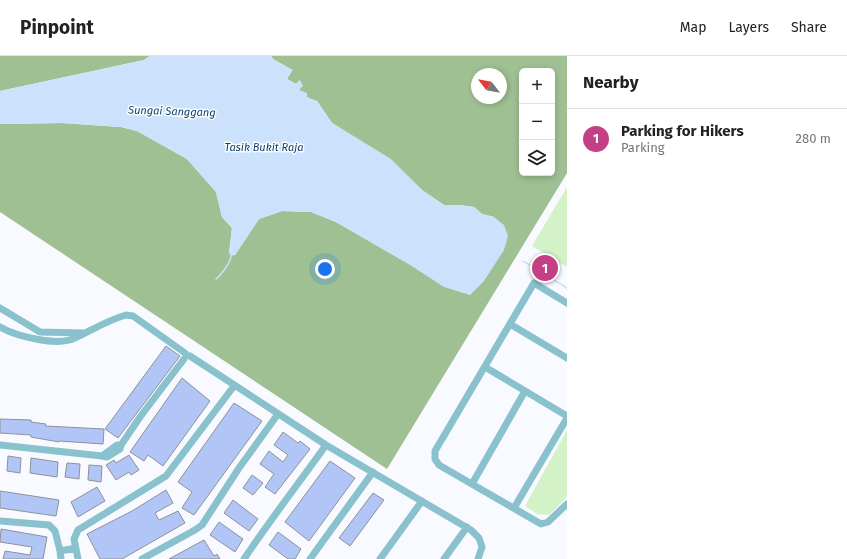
<!DOCTYPE html>
<html lang="en">
<head>
<meta charset="utf-8">
<style>
  body { margin:0; font-family:"Fira Sans",sans-serif; background:#f2f2f2; color:#222 }
  .controls { position:absolute; right:12px; top:12px; display:grid; overflow:hidden; border-radius:6px; box-shadow:0 2px 6px #0003 }
  .controls button { width:36px; height:36px; display:grid; place-items:center; padding:0; border:0; border-bottom:1px solid #e0e0e0; background:#fff; color:#222; font:20px sans-serif }
  .compass { position:absolute; left:471px; top:12px; width:36px; height:36px; border-radius:50%; background:#fff; box-shadow:0 2px 6px #0003; rotate:301deg }
  .you { position:absolute; left:325px; top:213px; width:14px; height:14px; margin:-10px; border:3px solid #fff; border-radius:50%; background:#1a73e8; box-shadow:0 0 0 6px #1a73e833 }
  .badge { display:grid; place-items:center; width:26px; height:26px; border-radius:50%; background:#c44085; color:#fff; font-size:13px; font-weight:700 }
  .pin { position:absolute; translate:-50% -50%; border:2px solid #fff; box-shadow:0 1px 4px #0006 }
  .list { margin:0; padding:0; list-style:none }
  h2 { display:flex; justify-content:space-between; align-items:center; height:52px; margin:0; padding:0 16px; font-size:17px }
  h2 small { font-size:13px; font-weight:400; color:#767676 }
  .list li { display:grid; grid-template-columns:26px 1fr auto; gap:12px; align-items:center; box-sizing:border-box; height:60px; padding:0 16px; border-top:1px solid #e0e0e0 }
  .list b { display:block; font-size:15px; white-space:nowrap }
  .list p { margin:0; font-size:13px; white-space:nowrap; color:#767676 }
  .list em { font-size:13px; font-style:normal; color:#767676 }
  .icon { flex:none; width:22px; height:22px; fill:none; stroke:currentColor; stroke-width:2; stroke-linecap:round; stroke-linejoin:round }
  .map { position:relative; flex:none; width:567px; height:503px; overflow:hidden }
  header { display:flex; align-items:center; gap:24px; box-sizing:border-box; height:56px; padding:0 20px; background:#fff; border-bottom:1px solid #e0e0e0 }
  header strong { font-size:19px }
  nav { display:flex; gap:22px; margin-inline-start:auto; font-size:14px }
  main { display:flex }
  aside { flex:1; background:#fff }
  .map>svg:first-child { display:block }
  .green { fill:#d3f2c8 }
  .forest { fill:#9ec092; fill-rule:evenodd }
  .water { fill:#cbe1fc }
  .lines { fill:none; stroke-linecap:round; stroke-linejoin:round }
  .stream { stroke:#cbe1fc; stroke-width:1.5 }
  .building { fill:#b1c6f7; stroke:#8f9196 }
  .minor { stroke:#89c1cc; stroke-width:7 }
  .labels { text-anchor:middle; stroke-width:3; stroke-linejoin:round; paint-order:stroke }
  .water-label { font-size:11px; font-style:italic; fill:#0b3e72; stroke:#fff }
</style>
</head>
<body>
<header>
<strong>Pinpoint</strong>
<nav><a>Map</a><a>Layers</a><a>Share</a></nav>
</header>
<main>
<div class="map">
<svg width="567" height="503" viewBox="0 0 567 503">
  <rect width="100%" height="100%" fill="#f8faff"/>
  <!-- green -->
  <path class="green" d="M567 131V211L532 190Z
    M567 374V441L549 459 537 458 525 450Z"/>
  <!-- forest -->
  <path class="forest" d="M0 0H150L144 4 0 35Z
    M271 0H567V117L387 413 0 156V68L62 67 121 71 137 75 187 103 216 136 222 161 232 172 229 197 235 199 259 163 282 155 311 156 336 166 407 207 470 239 494 161 482 158 474 151 460 149H444L422 134 390 103 332 67 317 45 311 44 299 34 300 24 296 28 287 23 292 14 273 3ZM522 15H552V117H522ZM477 18H501V42H477Z"/>
  <!-- water -->
  <path class="water" d="M150 0H271L273 3 293 14 287 23 296 28 300 24 303 30 299 34 307 37V41L317 45 332 67 391 103 422 134 444 149H460L474 151 482 158 494 161 504 169 508 180 504 194 484 225 470 239 444 231 407 207 336 166 311 156 282 155 259 163 235 199 231 200 229 197 232 171 222 161 216 136 187 103 137 75 121 71 62 67 0 68V35L144 4Z"/>
  <g class="lines">
    <!-- stream -->
    <path class="stream" d="M523 205 567 232
      M216 223C221 219 231 206 231 200"/>
  </g>
  <!-- building -->
  <path class="building" d="M166 290 180 300 118 382 105 373Z
    M182 322 210 345 163 410 148 399 144 405 130 396Z
    M234 347 262 365 194 459 182 452 192 436 178 426Z
    M0 363 31 364V366L46 368 45 370 104 373 103 388 59 385V386L31 381V379L0 377Z
    M283 376 298 387 300 385 310 393 275 438 265 431 274 418 260 408 269 395 283 406 288 399 274 389Z
    M129 399 139 414 131 419 129 416 116 424 106 409 114 404 116 407Z
    M8 400 21 402 20 417 7 415Z
    M31 402 58 406 57 421 30 417Z
    M330 405 355 422 309 485 285 466Z
    M67 407 80 408 79 423 65 421Z
    M89 409 102 410 101 426 88 424Z
    M252 419 263 427 253 439 243 432Z
    M97 431 105 445 78 461 71 446Z
    M166 434 173 447 155 457 159 464 178 455 185 467 122 503H100L87 478 132 455Z
    M0 435 59 444 56 460 0 452Z
    M373 437 384 444 350 490 339 482Z
    M233 444 258 463 249 475 224 457Z
    M219 466 243 483 235 496 210 479Z
    M1 473 47 481 43 503H3L5 495 30 499 32 491 0 486Z
    M278 476 301 493 295 503H288L269 489Z
    M204 484 214 500 217 498 220 503H169Z"/>
  <g class="lines">
    <!-- minor -->
    <path class="minor" d="M567 247 534 227 435 395V403L439 409 541 468 548 466 567 448
      M0 252 40 276 83 277
      M510 268 567 302
      M0 271C16 280 58 291 75 282 92 274 108 264 126 259L133 260 185 297
      M190 300 326 389 471 474 479 482 482 491 478 503
      M485 311 567 360
      M0 389 102 400
      M117 389H121L120 393 107 401 102 400Z
      M121 389 140 361 184 303
      M472 428 525 335
      M514 452 567 362
      M0 465 49 469 55 475 60 495
      M61 503 60 495 76 492
      M78 503 74 483 78 474 166 420 234 330
      M142 503 195 474 202 469 239 412 278 358
      M244 503C270 464 299 427 326 389
      M310 503 373 416
      M380 503 422 445
      M444 503 467 471"/>
  </g>
  <g class="labels">
    <!-- water labels -->
    <g class="water-label">
      <text transform="translate(172 55) rotate(2)" y="4">Sungai Sanggang</text>
      <text x="264" y="95">Tasik Bukit Raja</text>
    </g>
  </g>
</svg>
<div class="controls">
<button>+</button>
<button>−</button>
<button><svg class="icon" aria-label="layers" viewBox="0 0 24 24"><path d="M12 4l9 5-9 5-9-5zM3 14l9 5 9-5"/></svg></button>
</div>
<svg class="compass" viewBox="-18 -18 36 36"><path d="M0-13l5 13h-10z" fill="#e53935"/><path d="M0 13l5-13h-10z" fill="#767676"/></svg>
<div class="you"></div>
<div class="pin badge" style="left:545px;top:212px">1</div>
</div>
<aside>
<h2>Nearby<small></small></h2>
<ul class="list">
<li><span class="badge">1</span><div><b>Parking for Hikers</b><p>Parking</p></div><em>280 m</em></li>
</ul>
</aside>
</main>
</body>
</html>
